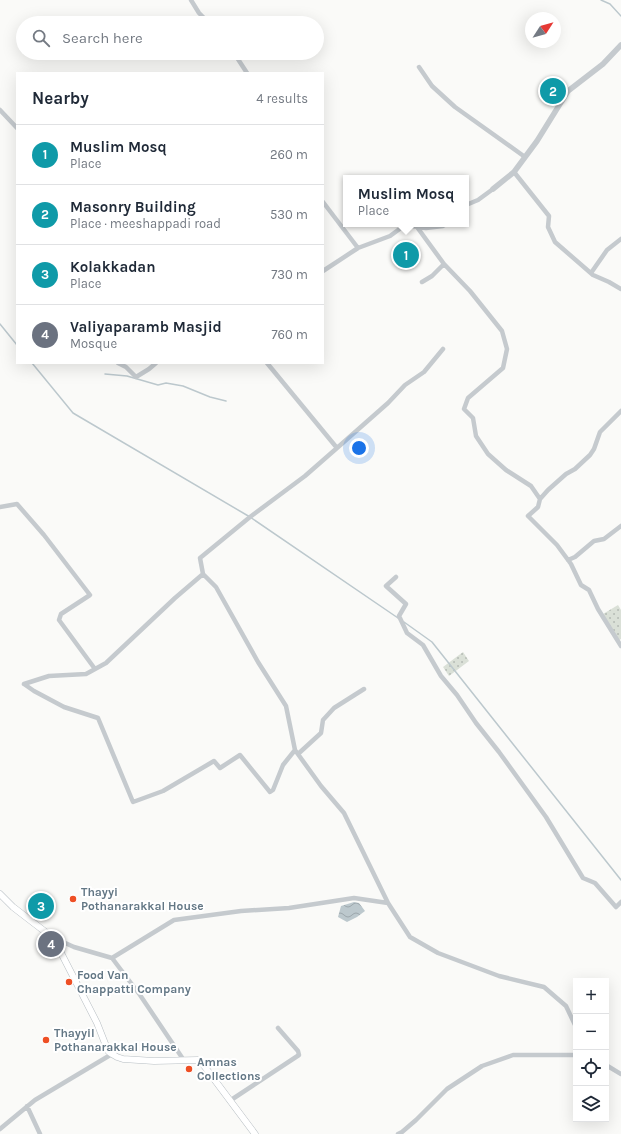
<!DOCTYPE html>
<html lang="en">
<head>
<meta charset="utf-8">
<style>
  body { margin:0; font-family:Karla,sans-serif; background:#f6f6f7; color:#1f2937 }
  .controls { position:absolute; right:12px; bottom:12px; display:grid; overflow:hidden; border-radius:0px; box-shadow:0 4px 16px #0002 }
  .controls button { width:36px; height:36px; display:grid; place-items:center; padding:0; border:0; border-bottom:1px solid #e0e1e3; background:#fff; color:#1f2937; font:20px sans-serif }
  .compass { position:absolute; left:525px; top:12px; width:36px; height:36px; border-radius:50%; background:#fff; box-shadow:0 4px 16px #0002; rotate:54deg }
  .you { position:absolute; left:359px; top:448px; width:14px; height:14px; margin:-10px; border:3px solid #fff; border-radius:50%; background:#1a73e8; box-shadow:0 0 0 6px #1a73e833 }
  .badge { display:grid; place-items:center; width:26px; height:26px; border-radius:50%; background:#0f766e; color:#fff; font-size:13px; font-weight:700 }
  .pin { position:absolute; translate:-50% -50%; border:2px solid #fff; box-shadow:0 1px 4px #0006 }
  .popup { position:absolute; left:343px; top:175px; width:126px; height:52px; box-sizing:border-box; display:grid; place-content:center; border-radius:0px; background:#fff; filter:drop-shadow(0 1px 3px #0005); font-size:13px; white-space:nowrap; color:#747a83 }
  .popup b { font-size:15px; color:#1f2937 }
  .popup::after { content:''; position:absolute; left:50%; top:100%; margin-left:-8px; border:8px solid transparent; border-top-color:#fff }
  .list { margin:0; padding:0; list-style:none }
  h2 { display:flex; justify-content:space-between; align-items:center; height:52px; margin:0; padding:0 16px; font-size:17px }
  h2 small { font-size:13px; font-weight:400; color:#747a83 }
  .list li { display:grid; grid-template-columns:26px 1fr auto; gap:12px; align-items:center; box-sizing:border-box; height:60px; padding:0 16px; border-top:1px solid #e0e1e3 }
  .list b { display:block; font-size:15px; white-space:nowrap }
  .list p { margin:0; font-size:13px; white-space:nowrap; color:#747a83 }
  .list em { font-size:13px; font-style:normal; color:#747a83 }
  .icon { flex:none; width:22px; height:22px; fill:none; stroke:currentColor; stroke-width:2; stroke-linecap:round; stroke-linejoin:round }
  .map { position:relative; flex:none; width:621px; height:1134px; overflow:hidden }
  .search { position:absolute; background:#fff; box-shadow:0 4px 16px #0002; left:16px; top:16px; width:308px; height:44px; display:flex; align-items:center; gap:10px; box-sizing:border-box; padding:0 14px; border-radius:22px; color:#747a83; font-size:15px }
  .panel { position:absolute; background:#fff; box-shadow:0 4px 16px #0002; left:16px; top:72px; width:308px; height:292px; border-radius:0px }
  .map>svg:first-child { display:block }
  .park { fill:url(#park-dots) }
  .water { fill:url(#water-waves) }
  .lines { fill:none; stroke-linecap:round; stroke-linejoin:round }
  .stream { stroke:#bcc8cd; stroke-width:1.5 }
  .secondary-casing { stroke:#b7bec3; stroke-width:7 }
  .minor { stroke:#c5cace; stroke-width:4.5 }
  .tertiary { stroke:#c5cace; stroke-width:5.5 }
  .secondary { stroke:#fff; stroke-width:6 }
  .poi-dot { fill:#ee4f24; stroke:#fff; stroke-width:1.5 }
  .labels { text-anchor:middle; stroke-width:4; stroke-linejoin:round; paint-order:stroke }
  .poi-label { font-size:12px; font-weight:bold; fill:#637785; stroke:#fff; text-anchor:start }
</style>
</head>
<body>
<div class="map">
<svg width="621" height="1134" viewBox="0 0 621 1134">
  <defs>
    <pattern id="park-dots" width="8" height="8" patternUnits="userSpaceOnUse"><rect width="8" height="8" fill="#dae0d7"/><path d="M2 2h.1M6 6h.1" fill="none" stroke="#b4bab4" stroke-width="1.8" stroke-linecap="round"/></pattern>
    <pattern id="water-waves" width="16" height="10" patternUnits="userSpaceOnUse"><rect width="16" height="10" fill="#bcc8cd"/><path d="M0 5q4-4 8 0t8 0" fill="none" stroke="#9ca7ac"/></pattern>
  </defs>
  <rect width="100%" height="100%" fill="#fafaf8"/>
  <!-- park -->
  <path class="park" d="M618 605 621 610V639L619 640 603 614Z
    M463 652 469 661 449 676 443 667Z"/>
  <!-- water -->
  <path class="water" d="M354 902 359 903 365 911 357 917 347 922 338 917 341 906Z"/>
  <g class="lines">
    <!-- stream -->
    <path class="stream" d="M601 0 610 4 621 16
      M0 324 17 345
      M32 363 73 413 250 517 398 618
      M105 374 127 376 158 385 166 383 183 386 210 397 226 401
      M404 622 432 642 621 880"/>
    <!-- secondary casing -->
    <g class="secondary-casing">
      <path id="secondary" d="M0 894 13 907 52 937 56 943 97 1023 108 1051 112 1054 117 1057 123 1059 154 1061 198 1060 202 1063 255 1134"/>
    </g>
    <!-- minor -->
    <path class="minor" d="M191 0 199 13 209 23
      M234 53 247 73
      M419 67 432 86 455 107 525 157
      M0 110 17 128
      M514 172 549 216 548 227 555 242 593 275 609 282 621 289
      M323 202 358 248
      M466 205 478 200 493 189
      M417 227 444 264 470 291 502 331 507 349 503 368 468 398 464 409 473 418 476 436 488 454 506 470 531 486 540 499 538 507 528 516 557 545 571 564 581 585 589 590 598 609 621 646
      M323 271 358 248 390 236 405 225 426 228 443 226 446 224
      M591 273 607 250 621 239
      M422 282 432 276 444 264
      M118 363 126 367 136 377 149 369 156 363
      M267 363 337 448
      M540 499 548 490 566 474 575 469 590 455 594 449 600 432 621 411
      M0 507 17 504 44 535 90 595 61 614 59 620 95 669
      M568 560 575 557 594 541 604 539 621 526
      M396 577 386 586 406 604 399 616 407 633 423 645 441 676 457 695 476 723 499 752 546 817 583 878 595 883 616 907 621 902
      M24 684 34 691 64 707 98 718 133 802 163 791 214 761 220 768 240 755 270 792 273 790 283 765 295 750
      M24 684 49 676 86 674 106 663 175 598 203 574
      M298 754 321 733 323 720 334 708 364 689
      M388 903 344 813 321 786 295 750 286 706 258 662 216 587 203 574 200 558 250 517 305 476 337 448 388 403 405 385 424 372 443 349
      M52 937 74 947 112 958 174 920 241 911 289 908 354 898 388 903 410 937 438 953 499 976 544 987 566 1006 576 1027
      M112 958 140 995 183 1059
      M606 1065 621 1074
      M231 1100 299 1055 298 1051 278 1028
      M27 1106 40 1134
      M0 1129 35 1100 112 1054
      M398 1134 402 1132 416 1120 447 1089 482 1066 513 1055H576"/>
    <!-- tertiary -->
    <path class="tertiary" d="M493 189 514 172 537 141 568 91 603 64 621 45"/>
    <!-- secondary -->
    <use href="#secondary" class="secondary"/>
  </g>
  <!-- markers -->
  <g class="poi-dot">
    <circle cx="73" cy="899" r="4"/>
    <circle cx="69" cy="982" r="4"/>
    <circle cx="46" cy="1040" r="4"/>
    <circle cx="189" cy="1069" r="4"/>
  </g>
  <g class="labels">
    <!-- poi labels -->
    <g class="poi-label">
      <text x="81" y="896">Thayyi<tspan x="81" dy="14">Pothanarakkal House</tspan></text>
      <text x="77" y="979">Food Van<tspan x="77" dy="14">Chappatti Company</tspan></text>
      <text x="54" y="1037">Thayyil<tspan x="54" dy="14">Pothanarakkal House</tspan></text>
      <text x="197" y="1066">Amnas<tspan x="197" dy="14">Collections</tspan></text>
    </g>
  </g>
</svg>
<div class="controls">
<button>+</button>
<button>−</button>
<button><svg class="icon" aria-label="locate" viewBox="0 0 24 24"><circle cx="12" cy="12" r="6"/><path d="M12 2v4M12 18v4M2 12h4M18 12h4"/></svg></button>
<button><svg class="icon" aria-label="layers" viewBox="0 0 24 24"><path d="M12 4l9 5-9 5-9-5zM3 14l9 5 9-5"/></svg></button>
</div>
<svg class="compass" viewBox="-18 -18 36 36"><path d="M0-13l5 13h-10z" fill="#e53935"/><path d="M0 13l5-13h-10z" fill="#747a83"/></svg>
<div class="you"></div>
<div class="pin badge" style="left:406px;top:255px;background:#0f9aa8">1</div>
<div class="popup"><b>Muslim Mosq</b>Place</div>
<div class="pin badge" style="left:553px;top:91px;background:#0f9aa8">2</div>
<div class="pin badge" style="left:41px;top:906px;background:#0f9aa8">3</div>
<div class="pin badge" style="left:51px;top:944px;background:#6b7280">4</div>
<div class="search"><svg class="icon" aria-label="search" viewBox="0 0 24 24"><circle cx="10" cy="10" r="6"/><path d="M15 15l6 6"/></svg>Search here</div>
<section class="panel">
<h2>Nearby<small>4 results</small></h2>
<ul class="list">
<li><span class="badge" style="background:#0f9aa8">1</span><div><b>Muslim Mosq</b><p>Place</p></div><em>260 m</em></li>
<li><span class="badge" style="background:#0f9aa8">2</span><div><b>Masonry Building</b><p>Place · meeshappadi road</p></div><em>530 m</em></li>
<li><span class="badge" style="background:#0f9aa8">3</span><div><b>Kolakkadan</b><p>Place</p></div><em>730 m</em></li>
<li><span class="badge" style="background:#6b7280">4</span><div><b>Valiyaparamb Masjid</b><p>Mosque</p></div><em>760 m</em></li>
</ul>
</section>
</div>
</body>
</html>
